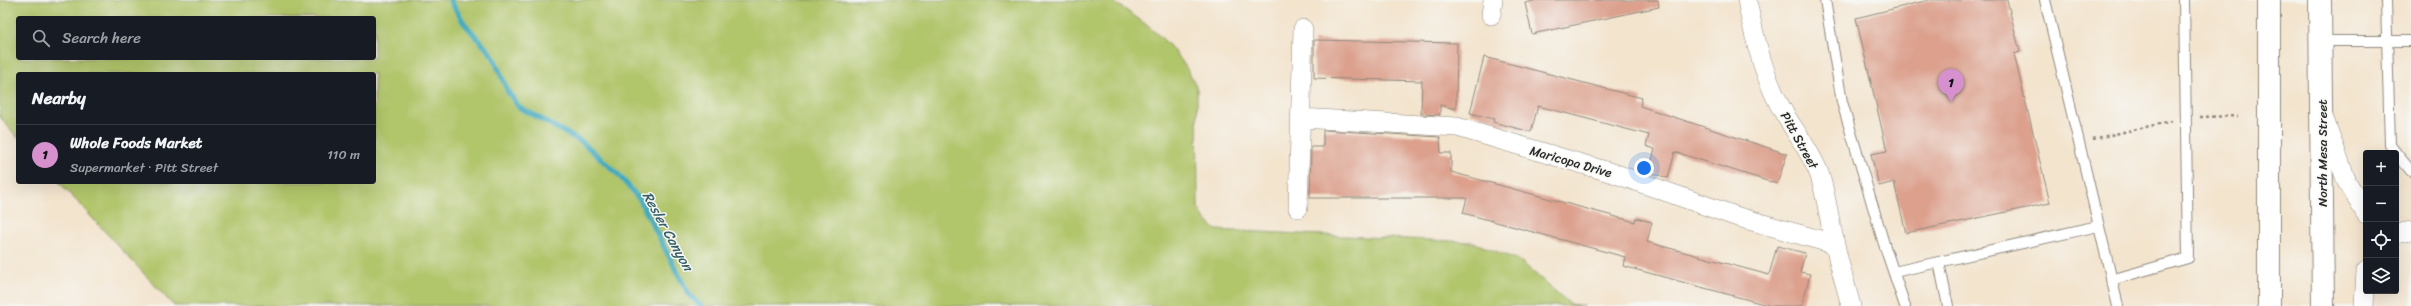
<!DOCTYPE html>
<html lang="en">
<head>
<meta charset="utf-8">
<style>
  body { margin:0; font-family:Sriracha,sans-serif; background:#242831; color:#f1f3f6 }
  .controls { position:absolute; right:12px; bottom:12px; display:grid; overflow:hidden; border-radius:4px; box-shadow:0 4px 16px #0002 }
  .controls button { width:36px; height:36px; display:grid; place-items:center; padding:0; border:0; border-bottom:1px solid #363941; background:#171b24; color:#f1f3f6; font:20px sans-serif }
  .you { position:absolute; left:1644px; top:168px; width:14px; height:14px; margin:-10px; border:3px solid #fff; border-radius:50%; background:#1a73e8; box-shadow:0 0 0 6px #1a73e833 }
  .badge { display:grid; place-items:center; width:26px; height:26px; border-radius:50%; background:#d690ce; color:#111; font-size:13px; font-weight:700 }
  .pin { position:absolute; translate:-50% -33px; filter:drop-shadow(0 1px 2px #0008) }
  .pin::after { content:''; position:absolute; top:21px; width:14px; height:12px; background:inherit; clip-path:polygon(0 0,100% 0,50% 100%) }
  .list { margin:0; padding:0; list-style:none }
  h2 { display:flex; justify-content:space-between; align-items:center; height:52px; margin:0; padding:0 16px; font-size:17px }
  h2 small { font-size:13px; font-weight:400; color:#9ea1a6 }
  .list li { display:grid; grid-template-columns:26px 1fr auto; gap:12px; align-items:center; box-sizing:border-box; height:60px; padding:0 16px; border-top:1px solid #363941 }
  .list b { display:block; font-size:15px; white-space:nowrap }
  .list p { margin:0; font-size:13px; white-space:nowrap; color:#9ea1a6 }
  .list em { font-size:13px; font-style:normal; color:#9ea1a6 }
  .icon { flex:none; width:22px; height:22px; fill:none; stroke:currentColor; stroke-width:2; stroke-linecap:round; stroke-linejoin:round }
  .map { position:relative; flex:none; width:2411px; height:306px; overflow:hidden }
  .search { position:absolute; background:#171b24; box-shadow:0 4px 16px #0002; left:16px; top:16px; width:360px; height:44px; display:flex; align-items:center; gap:10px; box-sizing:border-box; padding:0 14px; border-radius:4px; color:#9ea1a6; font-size:15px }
  .panel { position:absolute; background:#171b24; box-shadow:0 4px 16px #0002; left:16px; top:72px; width:360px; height:112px; border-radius:4px }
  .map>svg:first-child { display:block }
  .green { fill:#b1c56a; stroke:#6e784a; fill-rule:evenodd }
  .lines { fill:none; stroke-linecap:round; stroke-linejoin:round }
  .stream { stroke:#3faabe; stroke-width:5.5 }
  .building { fill:#dca08d }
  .service-casing { stroke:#8f887c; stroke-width:12 }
  .minor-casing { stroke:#8f887c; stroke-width:20 }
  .primary-casing { stroke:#8f887c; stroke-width:24 }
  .path { stroke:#8f887c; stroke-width:2.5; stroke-dasharray:3 3; stroke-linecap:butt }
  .service { stroke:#fff; stroke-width:10 }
  .minor { stroke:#fff; stroke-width:19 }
  .primary { stroke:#fff; stroke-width:22 }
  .labels { text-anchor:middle; stroke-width:3; stroke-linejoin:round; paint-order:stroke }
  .street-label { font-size:13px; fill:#2b2b2b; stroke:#f6f6f2 }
  .water-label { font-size:14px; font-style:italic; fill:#335e66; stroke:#f6f6f2 }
</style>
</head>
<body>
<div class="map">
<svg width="2411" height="306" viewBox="0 0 2411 306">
  <rect width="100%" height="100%" fill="#f6f6f2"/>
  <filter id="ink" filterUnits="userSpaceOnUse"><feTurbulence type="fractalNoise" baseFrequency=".025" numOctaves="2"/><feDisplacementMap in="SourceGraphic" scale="8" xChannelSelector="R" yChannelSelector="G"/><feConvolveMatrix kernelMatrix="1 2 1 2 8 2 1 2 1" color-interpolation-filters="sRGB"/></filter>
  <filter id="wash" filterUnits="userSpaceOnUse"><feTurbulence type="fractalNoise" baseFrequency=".012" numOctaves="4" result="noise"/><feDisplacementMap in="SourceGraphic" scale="16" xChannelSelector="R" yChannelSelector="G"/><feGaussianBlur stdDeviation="0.9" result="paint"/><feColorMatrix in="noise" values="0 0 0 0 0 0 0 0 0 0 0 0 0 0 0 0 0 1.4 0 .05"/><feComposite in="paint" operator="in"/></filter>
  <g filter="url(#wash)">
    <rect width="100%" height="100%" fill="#f3e4ce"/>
    <!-- green -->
    <path class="green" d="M0 0H1110C1147 23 1180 47 1197 89L1198 207 1204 219 1216 230 1472 242 1519 260 1570 304 1584 306H174L59 182H374V74H18V138L0 117ZM18 18H374V58H18Z"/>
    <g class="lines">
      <!-- stream -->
      <path class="stream" d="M450 0 464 23 493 56 508 92 519 107 582 142 617 173 640 200 689 295 701 306"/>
    </g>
    <g id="blocks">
      <!-- building -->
      <path class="building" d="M1537 0H1658L1659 7 1532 34 1525 3Z
        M1929 0H2007L2020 52 2014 54 2050 203 1906 233 1894 182 1879 186 1871 154 1887 151 1856 18Z
        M1314 40 1457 43 1456 109 1440 105V115L1421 114 1422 81 1314 78Z
        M1484 57 1642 98 1640 106 1787 154 1777 184 1675 152 1668 178 1649 172 1655 149 1646 146 1649 135 1538 106 1531 132 1493 122 1494 119 1470 113Z
        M1323 130 1440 137 1441 153H1451V172L1635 222 1636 218 1652 222 1647 242 1769 275 1777 246 1805 253 1800 272 1810 274 1802 306H1771L1623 266 1625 257 1463 213 1467 198H1310L1311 147H1323Z"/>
    </g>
  </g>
  <g filter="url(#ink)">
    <use href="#blocks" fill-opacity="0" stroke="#8f887c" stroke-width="1"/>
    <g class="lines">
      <!-- service casing -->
      <g class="service-casing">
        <path id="service" d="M1825 0 1842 102 1884 244 1905 306
          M2045 0 2118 306
          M2386 0 2390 145 2396 153
          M2321 41H2411
          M2396 153 2411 171
          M1939 262 1948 306
          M1894 272 2098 226
          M2111 280 2188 258 2184 0"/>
      </g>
      <!-- minor casing -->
      <g class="minor-casing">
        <path id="minor" d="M1747 0C1754 38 1764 79 1784 113 1796 133 1810 151 1819 173 1827 197 1829 220 1835 244 1839 265 1846 286 1851 306
          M1491 15 1493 0
          M1300 118 1457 127 1616 174 1738 217 1834 244
          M2324 119 2347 182 2366 214
          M1298 208 1303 29
          M2396 234 2411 231
          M2364 306 2366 271"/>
      </g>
      <!-- primary casing -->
      <g class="primary-casing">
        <path id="primary" d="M2269 0V306
          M2320 0 2323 306"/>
      </g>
      <!-- path -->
      <path class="path" d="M2200 117 2238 116
        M2093 139 2172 121"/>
      <!-- service -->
      <use href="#service" class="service"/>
      <!-- minor -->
      <use href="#minor" class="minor"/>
      <!-- primary -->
      <use href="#primary" class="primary"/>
    </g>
  </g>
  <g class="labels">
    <!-- street labels -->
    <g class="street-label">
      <text transform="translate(1800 140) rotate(61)" y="5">Pitt Street</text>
      <text transform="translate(2322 153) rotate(-90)" y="5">North Mesa Street</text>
      <text transform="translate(1571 161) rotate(16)" y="5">Maricopa Drive</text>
    </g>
    <!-- water labels -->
    <g class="water-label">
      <text transform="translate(668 231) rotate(61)" y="5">Resler Canyon</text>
    </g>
  </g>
</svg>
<div class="controls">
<button>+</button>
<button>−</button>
<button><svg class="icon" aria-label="locate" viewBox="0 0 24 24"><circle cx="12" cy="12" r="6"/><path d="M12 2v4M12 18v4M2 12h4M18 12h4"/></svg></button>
<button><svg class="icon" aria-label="layers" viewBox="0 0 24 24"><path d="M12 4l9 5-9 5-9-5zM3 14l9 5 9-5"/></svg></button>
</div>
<div class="you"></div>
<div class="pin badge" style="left:1951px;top:102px">1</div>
<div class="search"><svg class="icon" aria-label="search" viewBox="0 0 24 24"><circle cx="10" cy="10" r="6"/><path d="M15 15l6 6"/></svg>Search here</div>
<section class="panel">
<h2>Nearby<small></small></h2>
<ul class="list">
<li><span class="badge">1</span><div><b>Whole Foods Market</b><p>Supermarket · Pitt Street</p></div><em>110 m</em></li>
</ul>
</section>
</div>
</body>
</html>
